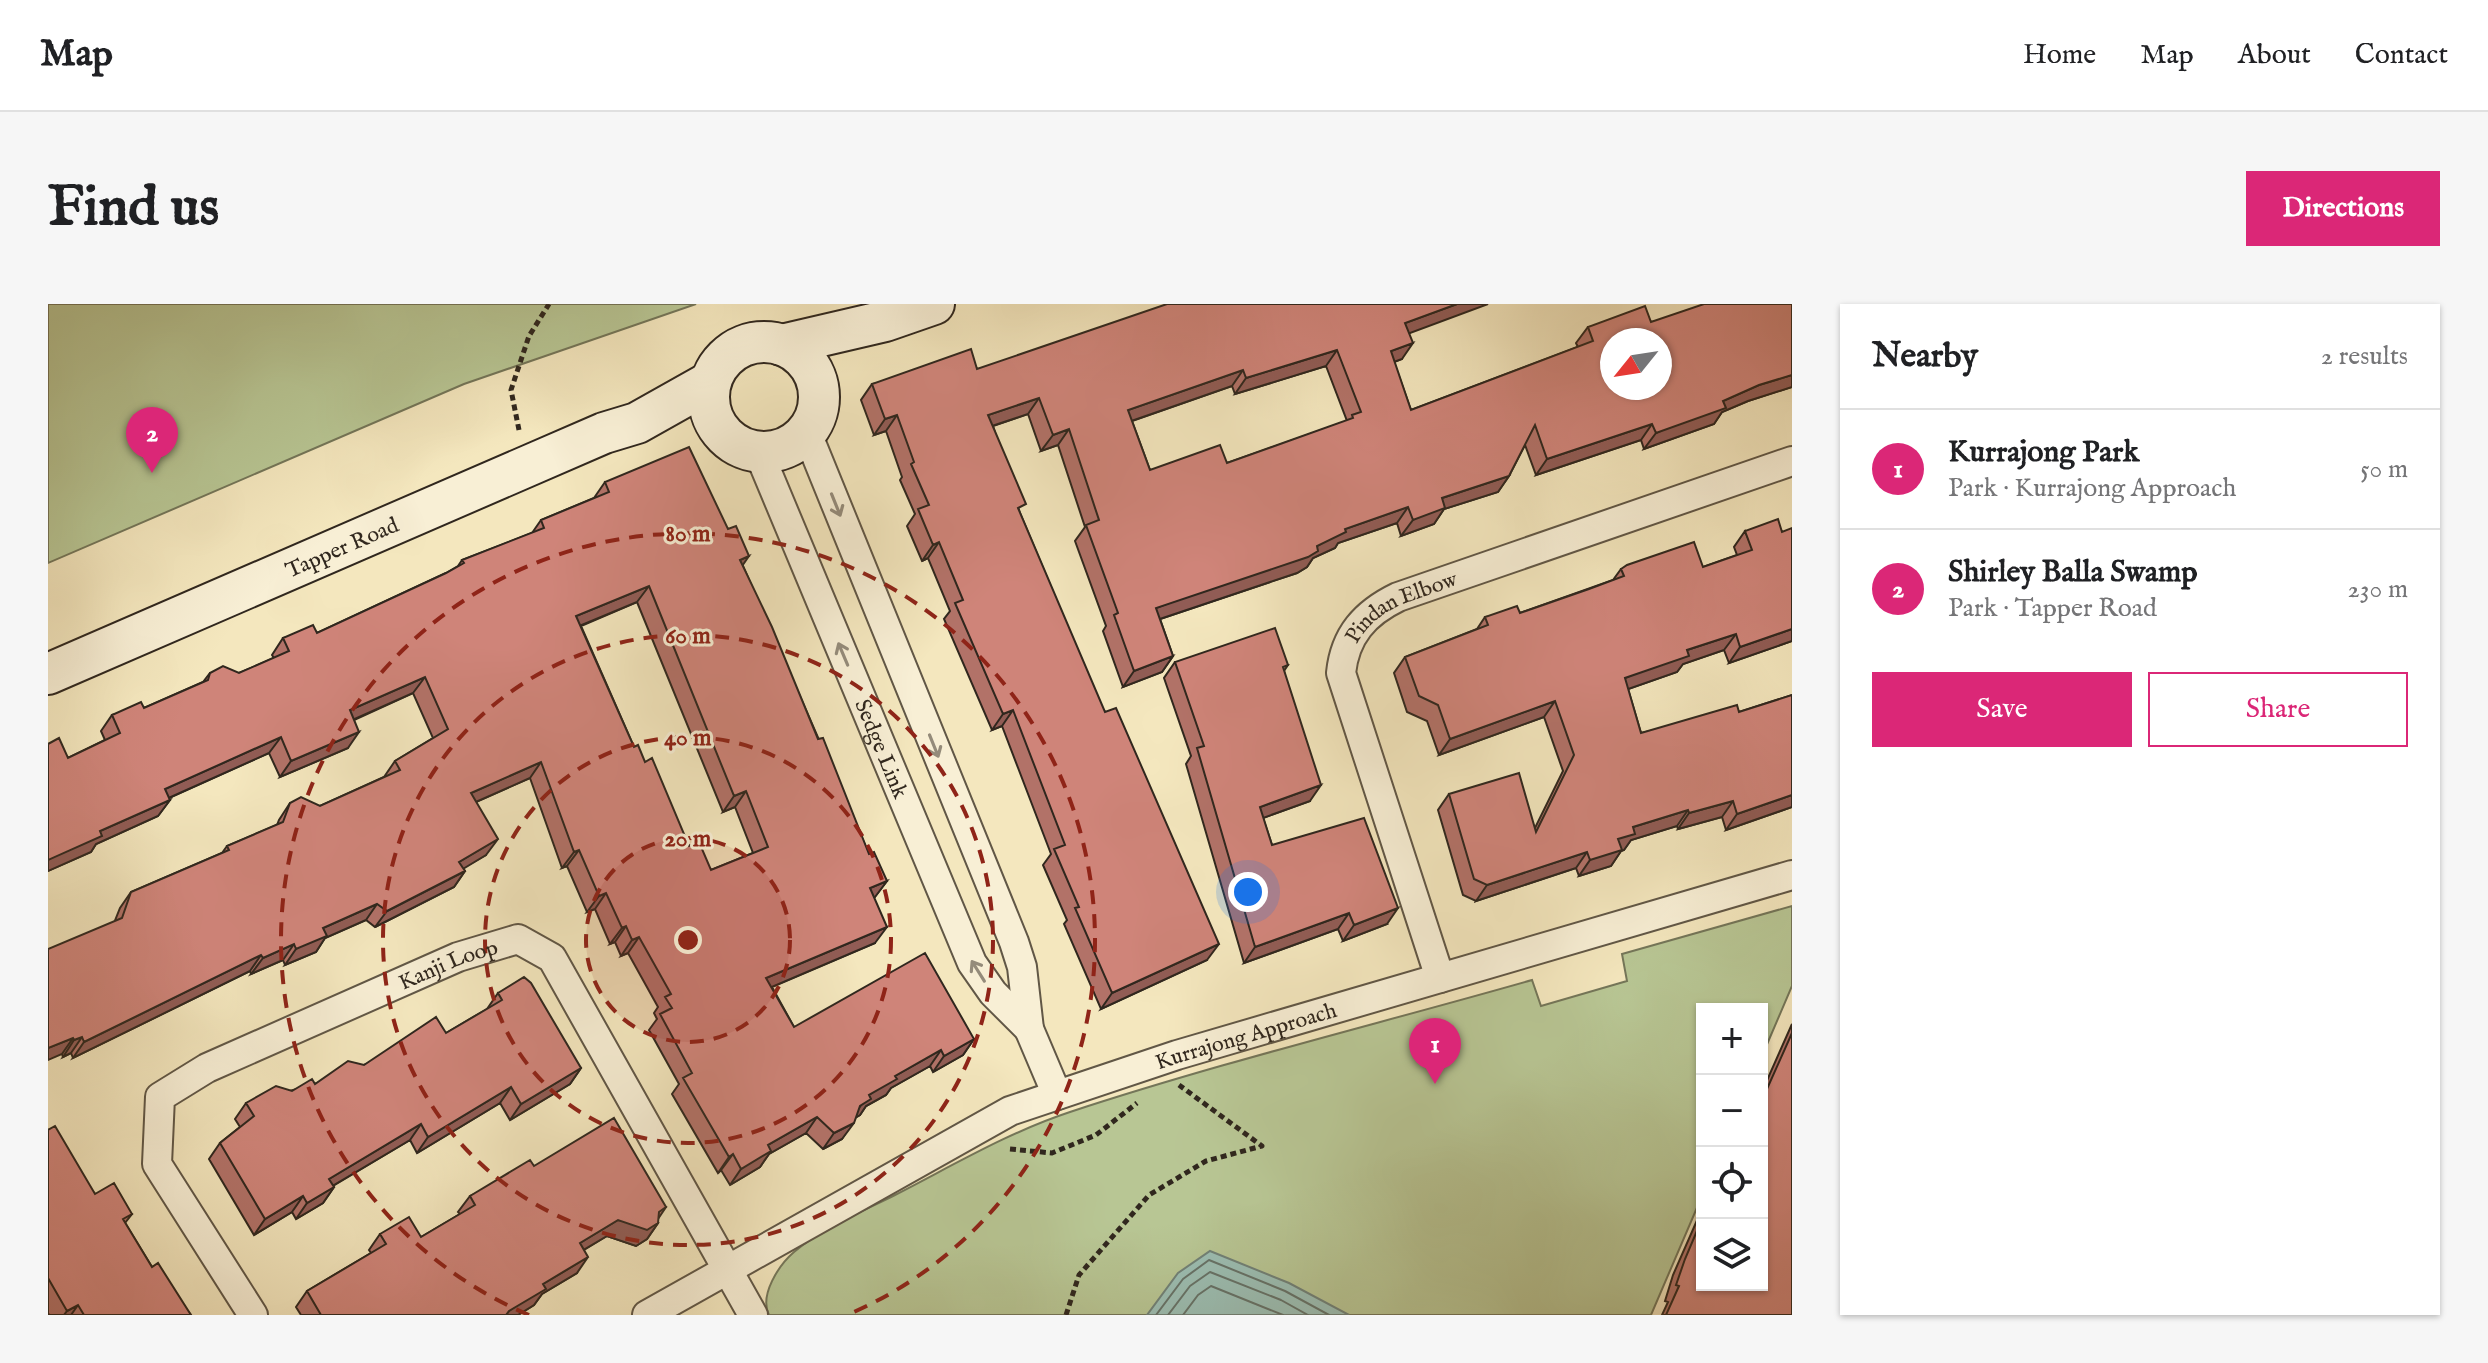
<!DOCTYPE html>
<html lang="en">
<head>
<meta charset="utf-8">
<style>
  body { margin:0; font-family:"IM FELL English",serif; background:#f6f6f6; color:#202124 }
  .controls { position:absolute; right:24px; bottom:24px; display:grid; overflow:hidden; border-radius:0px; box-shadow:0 2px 6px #0004 }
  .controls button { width:72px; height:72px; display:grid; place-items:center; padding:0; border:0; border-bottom:2px solid #e0e0e0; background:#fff; color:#202124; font:40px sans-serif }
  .compass { position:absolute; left:1552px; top:24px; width:72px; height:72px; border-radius:50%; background:#fff; box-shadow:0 2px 6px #0004; rotate:240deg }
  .you { position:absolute; left:1200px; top:588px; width:28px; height:28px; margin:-20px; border:6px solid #fff; border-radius:50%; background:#1a73e8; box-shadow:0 0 0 12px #1a73e833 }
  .badge { display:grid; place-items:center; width:52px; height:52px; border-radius:50%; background:#db2777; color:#fff; font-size:26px; font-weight:700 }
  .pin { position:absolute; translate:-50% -66px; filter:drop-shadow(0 2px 4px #0008) }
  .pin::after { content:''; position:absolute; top:42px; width:28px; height:24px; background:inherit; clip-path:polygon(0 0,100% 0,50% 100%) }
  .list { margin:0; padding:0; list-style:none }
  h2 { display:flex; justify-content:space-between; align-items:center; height:104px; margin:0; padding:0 32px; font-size:34px }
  h2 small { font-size:26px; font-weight:400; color:#757577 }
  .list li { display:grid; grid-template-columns:52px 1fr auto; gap:24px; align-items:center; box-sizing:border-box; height:120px; padding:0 32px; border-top:2px solid #e0e0e0 }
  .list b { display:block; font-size:30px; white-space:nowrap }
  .list p { margin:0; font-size:26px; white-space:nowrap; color:#757577 }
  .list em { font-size:26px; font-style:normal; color:#757577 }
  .actions { display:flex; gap:16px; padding:24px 32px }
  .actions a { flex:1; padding:18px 0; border:2px solid #db2777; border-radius:0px; text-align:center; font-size:28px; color:#db2777 }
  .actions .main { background:#db2777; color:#fff }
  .icon { flex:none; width:44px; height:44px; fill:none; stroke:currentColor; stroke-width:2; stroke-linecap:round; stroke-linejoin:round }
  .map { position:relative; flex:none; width:1744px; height:1011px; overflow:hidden; border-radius:0px }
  header { display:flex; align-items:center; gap:48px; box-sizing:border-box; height:112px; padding:0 40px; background:#fff; border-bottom:2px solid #e0e0e0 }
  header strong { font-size:38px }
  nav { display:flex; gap:44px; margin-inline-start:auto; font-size:28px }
  .intro { display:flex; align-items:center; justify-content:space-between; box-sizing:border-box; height:192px; padding:0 48px }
  h1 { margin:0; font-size:56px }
  .button { padding:20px 36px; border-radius:0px; background:#db2777; color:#fff; font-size:28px; font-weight:700 }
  main { display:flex; gap:48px; padding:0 48px }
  aside { flex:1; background:#fff; border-radius:0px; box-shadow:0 2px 6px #0004 }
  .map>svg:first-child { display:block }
  .green { fill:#b8c694; stroke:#747659; stroke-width:2 }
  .water { fill:#9cbfb4; stroke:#718278; stroke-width:2 }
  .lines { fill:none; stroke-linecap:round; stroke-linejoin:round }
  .shore { stroke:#667369; stroke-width:2 }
  .street-casing { stroke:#615746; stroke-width:32 }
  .secondary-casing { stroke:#30271e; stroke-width:44 }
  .path { stroke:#30271e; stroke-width:5; stroke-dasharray:6 4; stroke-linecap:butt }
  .street { stroke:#f8efd5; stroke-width:28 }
  .secondary { stroke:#f8efd5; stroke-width:40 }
  .wall { fill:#b27268; stroke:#30271e; stroke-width:2; fill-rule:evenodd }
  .shaded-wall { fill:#915c55; stroke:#30271e; stroke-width:2 }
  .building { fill:#cf8479; stroke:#30271e; stroke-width:2; fill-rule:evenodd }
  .oneway { stroke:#948b7a }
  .ring { fill:none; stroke:#8f2418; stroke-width:4; stroke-dasharray:14 10 }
  .labels { text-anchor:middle; stroke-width:6; stroke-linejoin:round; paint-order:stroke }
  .street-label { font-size:22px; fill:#30271e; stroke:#f8efd5 }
  .centre { fill:#8f2418; stroke:#f8efd5; stroke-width:4 }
  .ring-label { font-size:24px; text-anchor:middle; font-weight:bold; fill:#8f2418; stroke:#f8efd5; stroke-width:6; stroke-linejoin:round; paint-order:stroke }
</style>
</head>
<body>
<header>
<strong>Map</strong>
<nav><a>Home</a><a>Map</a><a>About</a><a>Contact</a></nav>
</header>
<div class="intro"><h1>Find us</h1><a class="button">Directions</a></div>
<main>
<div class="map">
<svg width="1744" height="1011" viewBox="0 0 1744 1011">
  <rect width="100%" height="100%" fill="#f4e7be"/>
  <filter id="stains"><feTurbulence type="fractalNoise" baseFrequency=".0025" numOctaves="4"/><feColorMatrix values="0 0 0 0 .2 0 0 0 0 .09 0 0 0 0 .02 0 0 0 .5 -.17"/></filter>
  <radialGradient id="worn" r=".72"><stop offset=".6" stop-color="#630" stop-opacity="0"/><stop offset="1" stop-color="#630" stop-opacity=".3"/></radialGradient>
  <!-- green -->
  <path class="green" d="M0 0H648L416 80 0 259Z
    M1744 602V682L1714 752V705H1654V892L1603 1011H721C711 991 731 961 746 948 776 923 813 908 847 891 904 862 961 828 1022 808 1174 758 1330 720 1484 676L1493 702 1579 677 1574 650Z"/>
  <!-- water -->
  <path class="water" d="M1162 947 1241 979 1301 1011H1099L1130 969Z"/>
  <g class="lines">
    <!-- shore -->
    <path class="shore" d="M1108 1011 1135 975 1161 956 1237 987 1281 1011
      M1120 1011 1142 982 1162 968 1233 996 1260 1011
      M1135 1011 1150 991 1163 982 1235 1011"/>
    <!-- street casing -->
    <g class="street-casing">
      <g id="street">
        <path d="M759 129 966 638 974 663 981 725 1009 791"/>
        <path id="s1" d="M711 149 924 659 945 689 981 725"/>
        <path id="s2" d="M1392 674 1293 369C1297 331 1317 309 1350 293L1744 157"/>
        <path id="s3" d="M205 1011 109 860 112 793 159 764 410 653 470 635 504 654 705 1011"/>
        <path id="s4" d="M599 1011 962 807 1129 751 1744 571"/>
      </g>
    </g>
    <!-- secondary casing -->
    <g class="secondary-casing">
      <g id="secondary">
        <circle cx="716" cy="93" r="55"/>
        <path d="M734 41 837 17 886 0"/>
        <path id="s5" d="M0 370 556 129 589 119 662 78"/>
      </g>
    </g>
    <!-- path -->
    <path class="path" d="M471 126 463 86 481 32 501 0
      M962 845 1004 849 1048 831 1089 799
      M1018 1011 1031 971 1101 891 1158 857 1214 842 1131 781"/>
    <!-- street -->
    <use href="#street" class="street"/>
    <!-- secondary -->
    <use href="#secondary" class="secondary"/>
  </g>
  <!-- wall -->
  <path class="wall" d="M1744 0V83L1700 97 1674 108 1666 120 1596 145 1593 136 1488 171 1477 141 1461 172 1450 188 1396 205 1386 220 1353 232 1349 219 1290 239 1287 244 1265 254 1259 263 1249 269 1112 315 1125 352 1114 368 1075 383 1055 327 1058 322 1027 237 1037 223 1010 141 993 147 980 110 945 122 972 209 1159 656 1053 705 1016 620 1019 616 995 561 1003 550 954 422 944 426 896 315 902 307 880 254 874 257 859 222 867 210 852 176 854 173 838 127 826 131 813 96 824 80 929 65 1361 30 1354 55 1346 58 1363 106 1530 43 1528 39 1540 23 1603 18ZM1278 62 1299 117 1179 159 1102 166 1084 117 1184 82 1187 90Z
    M557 178 695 262 821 550 839 577 826 594 827 639 724 683 746 723 926 735 915 751 885 768 882 762 843 784 838 791 818 802 812 811 807 814 794 835 775 845 758 829 721 850 712 863 682 881 673 866 670 869 624 790 631 780 601 726 609 715 606 709 610 703 580 649 573 652 567 638 562 640 547 605 539 608 519 562 514 564 482 474 428 498 438 551 415 564 417 567 406 583 327 623 318 616 277 634 268 648 237 661 235 656 203 670 202 667 25 754 23 749 15 753 14 750 72 604 83 588 174 549 179 542 229 521 231 516 242 499 272 502 336 473 347 457 385 434 365 389 306 416 300 444 232 473 221 449 121 494 122 496 110 512 48 540 43 548 0 567V440L20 454 57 436 53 427 64 411 96 404 155 378 162 369H191L226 354 224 351 235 334 269 329 398 269 410 262 414 256 484 229 493 216 546 194ZM589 298 675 508 687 503 705 549 663 566 641 542 597 458 586 443 533 322Z
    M1697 227 1744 337 1681 359 1676 346 1635 360 1629 368 1580 385 1593 429 1691 408 1744 391V503L1678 526 1674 513 1630 525 1629 522 1583 536 1576 546 1573 547 1563 562 1531 572 1528 564 1428 597 1415 591 1390 506 1401 490 1487 524 1515 467 1496 413 1391 451 1379 417 1359 408 1346 369 1357 353 1429 325 1437 313 1472 309 1565 276 1573 265 1655 263 1689 251 1686 243Z
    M1127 358 1240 361 1236 367 1262 497 1215 514 1224 541 1339 620 1295 637 1290 625 1196 659 1138 460 1143 452 1116 374Z
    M450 689 533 764 522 780 462 816 452 799 369 849 362 836 285 882 286 883 275 899 248 915 244 908 206 931 161 855 172 839 192 823 187 815 198 799 267 780 398 729 439 705Z
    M1744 720V1011H1614L1620 998 1617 997 1625 971 1654 905V981L1716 783Z
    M0 826 47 890 84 910 77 919 104 963 143 1011H1L0 1009Z
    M486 862 618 903 610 915V919L599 935 588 942 559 932 536 946 529 969 494 990 486 1001 470 1011H253L248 1003 259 987 323 949 321 946 332 930 373 933 412 910 410 908 422 892Z"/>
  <!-- shaded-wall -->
  <path class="shaded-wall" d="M1409 0H1440L1346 35 1357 19Z
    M1365 39 1354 55 1332 63 1343 47Z
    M1289 46 1278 62 1187 90 1198 74Z
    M1195 66 1184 82 1069 122 1080 106Z
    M1744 71V83L1700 97 1674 108 1666 120 1596 145 1608 129 1675 97 1711 81Z
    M991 94 980 110 929 127 940 111Z
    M849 111 838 127 826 131 837 115Z
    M1604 120 1593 136 1488 171 1499 155Z
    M1021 125 1010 141 993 147 1005 131Z
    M1461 172 1450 188 1396 205 1386 220 1353 232 1365 216 1394 194Z
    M1360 203 1349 219 1290 239 1287 244 1265 254 1259 263 1249 269 1097 320 1108 304 1269 242 1297 225Z
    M891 238 880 254 874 257 885 241Z
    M701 252 690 268 692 256Z
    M601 282 589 298 517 328 528 312Z
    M1744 325V337L1681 359 1692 343Z
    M1688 330 1676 346 1635 360 1629 368 1566 390 1577 374 1639 346Z
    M1125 352 1114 368 1075 383 1086 367Z
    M377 373 365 389 291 422 302 406Z
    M1507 397 1496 413 1391 451 1402 435Z
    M965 406 954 422 944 426 955 410Z
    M311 428 300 444 232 473 243 457Z
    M233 433 221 449 105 501 117 485Z
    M493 458 482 474 412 505 423 489Z
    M1273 481 1262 497 1201 519 1212 503Z
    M698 487 687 503 675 508 686 492Z
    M1744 491V503L1678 526 1689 510Z
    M122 496 110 512 48 540 43 548 0 567V556L52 527Z
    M1685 497 1674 513 1630 525 1641 509Z
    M1640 506 1629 522 1583 536 1576 546 1573 547 1563 562 1531 572 1542 556 1585 523Z
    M450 535 438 551 400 574 411 558Z
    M531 546 519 562 514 564 526 548Z
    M1539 548 1528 564 1428 597 1439 581Z
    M417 567 406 583 327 623 339 607Z
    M839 577 827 593 810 600 822 584Z
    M558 589 547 605 539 608 551 592Z
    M329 600 318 616 277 634 268 648 237 661 248 645 275 624Z
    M1350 604 1339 620 1295 637 1306 621Z
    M1301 609 1290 625 1196 659 1207 643Z
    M578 622 567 638 562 640 574 624Z
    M839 623 827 639 707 690 718 674Z
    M591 633 580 649 573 652 584 636Z
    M246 640 235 656 203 670 215 654Z
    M1171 640 1159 656 1053 705 1064 689Z
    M213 651 202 667 25 754 36 738Z
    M34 733 23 749 15 753 26 736Z
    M25 734 14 750 0 756V744Z
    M926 735 915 751 885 768 896 752Z
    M893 746 882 762 843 784 838 791 818 802 812 811 800 818 821 791 847 772Z
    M533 764 522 780 462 816 473 800Z
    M463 783 452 799 369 849 380 833Z
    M769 813 758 829 721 850 712 863 682 881 693 865 720 841Z
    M806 819 794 835 775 845 786 829Z
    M373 820 362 836 269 891 281 875Z
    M685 850 673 866 670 869 681 853Z
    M286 883 275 899 248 915 259 899Z
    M255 892 244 908 206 931 217 915Z
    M570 916 610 919 599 935 588 942 559 932 520 955 532 939Z
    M540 953 529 969 494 990 486 1001 470 1011H458L461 1007 495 980Z
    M30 1001 23 1011H16L19 1007Z"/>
  <!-- building -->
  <path class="building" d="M1119 0H1409L1357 19 1365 39 1343 47 1363 106 1545 37 1540 23 1597 2 1603 18 1656 0H1744V71L1711 81 1675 97 1678 104 1608 129 1604 120 1499 155 1487 121 1461 172 1394 194 1397 204 1365 216 1360 203 1297 225 1298 228 1269 242 1270 247 1260 253 1108 304 1125 352 1086 367 1066 311 1070 309 1038 221 1051 216 1021 125 1005 131 991 94 940 111 978 200 970 204 1057 408 1068 404 1171 640 1064 689 1027 604 1031 603 1006 545 1017 541 965 406 955 410 907 299 915 296 891 238 885 241 870 205 881 201 863 160 866 158 849 111 837 115 824 80 923 45 929 65ZM1564 36H1612V84H1564ZM1289 46 1313 108 1304 111 1305 114 1179 159 1172 141 1102 166 1080 106 1195 66 1198 74Z
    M641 143 680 225 688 222 701 252 692 256 724 323 770 435 775 434 821 550 826 548 839 577 822 584 839 623 718 674 746 723 877 649 926 735 896 752 893 746 847 772 849 775 821 791 823 795 812 802 806 819 786 829 769 813 720 841 723 847 693 865 685 850 681 853 635 774 644 769 612 710 624 704 617 693 623 690 591 633 584 636 578 622 574 624 558 589 551 592 531 546 526 548 493 458 423 489 450 535 411 558 417 567 339 607 329 600 275 624 279 632 248 645 246 640 215 654 213 651 36 738 34 733 26 736 25 734 0 744V645L74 614 83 588 181 546 179 542 235 518 242 499 253 493 272 502 352 466 347 457 400 425 377 373 302 406 311 428 243 457 233 433 117 485 122 496 52 527 54 532 0 556V440L11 434 20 454 72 429 64 411 93 398 96 404 160 376 162 369 175 362 191 369 241 347 235 334 265 321 269 329 398 269 416 259 414 256 496 224 493 216 561 188 557 178ZM601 282 686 492 698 487 720 543 663 566 651 538 641 542 604 454 597 458 590 441 586 443 528 312Z
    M1730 215 1734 228 1744 224V325L1692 343 1688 330 1639 346 1641 352 1577 374 1593 429 1689 401 1691 408 1744 391V491L1689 510 1685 497 1641 509 1640 506 1585 523 1587 530 1570 535 1574 546 1542 556 1539 548 1439 581 1426 575 1401 490 1471 469 1488 528 1526 451 1507 397 1402 435 1390 401 1371 392 1357 353 1440 321 1437 313 1469 302 1472 309 1541 285 1576 272 1573 265 1579 261 1646 238 1655 263 1704 246 1697 227Z
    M1227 324 1240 361 1235 363 1273 481 1212 503 1224 541 1316 514 1350 604 1306 621 1301 609 1207 643 1149 444 1156 442 1127 358Z
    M476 673 483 679 533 764 473 800 463 783 380 833 373 820 281 875 286 883 259 899 255 892 217 915 172 839 206 812 198 799 228 782 244 787 264 775 267 780 300 757 316 761 388 713 398 729 454 696 450 689Z
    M1744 729V1011H1618L1631 982 1628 981 1637 955 1654 915V981H1714V783L1719 785Z
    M566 814 618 903 611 908 610 919 599 926 570 916 532 939 540 953 495 980 498 985 461 1007 458 1011H273L259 987 338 940 332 930 361 913 373 933 427 901 422 892 482 856 486 862Z
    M7 822 47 890 66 879 84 910 75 915 104 963 110 959 143 1011H36L30 1001 19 1007 0 974V826Z"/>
  <!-- one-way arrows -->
  <defs><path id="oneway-shaft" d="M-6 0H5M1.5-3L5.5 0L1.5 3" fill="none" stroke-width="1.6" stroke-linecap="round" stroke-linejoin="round" transform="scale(2)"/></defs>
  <g class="oneway">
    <use href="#oneway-shaft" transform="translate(788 201) rotate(68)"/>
    <use href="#oneway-shaft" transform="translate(795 350) rotate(-113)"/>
    <use href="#oneway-shaft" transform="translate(886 442) rotate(68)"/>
    <use href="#oneway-shaft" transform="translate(930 667) rotate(-122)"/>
  </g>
  <!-- distance rings -->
  <circle cx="640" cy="636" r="102" fill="#8f2418" fill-opacity=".12"/>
  <g class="ring">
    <circle cx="640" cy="636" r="102"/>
    <circle cx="640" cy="636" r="203"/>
    <circle cx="640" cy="636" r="305"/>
    <path d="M481 1011A407 407 0 1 1 799 1011"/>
  </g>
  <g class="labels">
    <!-- street labels -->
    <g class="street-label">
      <text dy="8" stroke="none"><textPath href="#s5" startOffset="320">Tapper Road</textPath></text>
      <text dy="8" stroke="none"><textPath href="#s2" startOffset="418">Pindan Elbow</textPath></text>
      <text dy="8" stroke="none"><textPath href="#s1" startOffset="320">Sedge Link</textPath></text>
      <text dy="8" stroke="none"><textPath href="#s3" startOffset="564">Kanji Loop</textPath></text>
      <text dy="8" stroke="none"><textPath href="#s4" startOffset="664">Kurrajong Approach</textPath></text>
    </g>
  </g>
  <circle cx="640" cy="636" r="12" class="centre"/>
  <g class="ring-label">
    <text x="640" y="237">80 m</text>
    <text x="640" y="339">60 m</text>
    <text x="640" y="441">40 m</text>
    <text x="640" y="542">20 m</text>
  </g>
  <rect width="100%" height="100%" filter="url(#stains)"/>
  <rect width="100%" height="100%" fill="url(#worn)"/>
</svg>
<div class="controls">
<button>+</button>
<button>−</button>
<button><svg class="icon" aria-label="locate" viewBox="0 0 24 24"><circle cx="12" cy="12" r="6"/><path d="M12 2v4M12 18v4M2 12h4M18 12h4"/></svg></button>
<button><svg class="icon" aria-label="layers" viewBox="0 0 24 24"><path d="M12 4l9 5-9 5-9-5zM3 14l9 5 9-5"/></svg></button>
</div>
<svg class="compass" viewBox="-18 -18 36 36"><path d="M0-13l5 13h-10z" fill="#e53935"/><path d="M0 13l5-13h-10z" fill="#757577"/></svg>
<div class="you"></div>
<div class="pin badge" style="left:1387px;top:780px">1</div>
<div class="pin badge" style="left:104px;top:169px">2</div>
</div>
<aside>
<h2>Nearby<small>2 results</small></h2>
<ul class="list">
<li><span class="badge">1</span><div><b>Kurrajong Park</b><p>Park · Kurrajong Approach</p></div><em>50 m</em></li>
<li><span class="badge">2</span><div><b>Shirley Balla Swamp</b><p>Park · Tapper Road</p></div><em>230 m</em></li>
</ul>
<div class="actions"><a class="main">Save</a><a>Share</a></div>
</aside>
</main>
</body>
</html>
